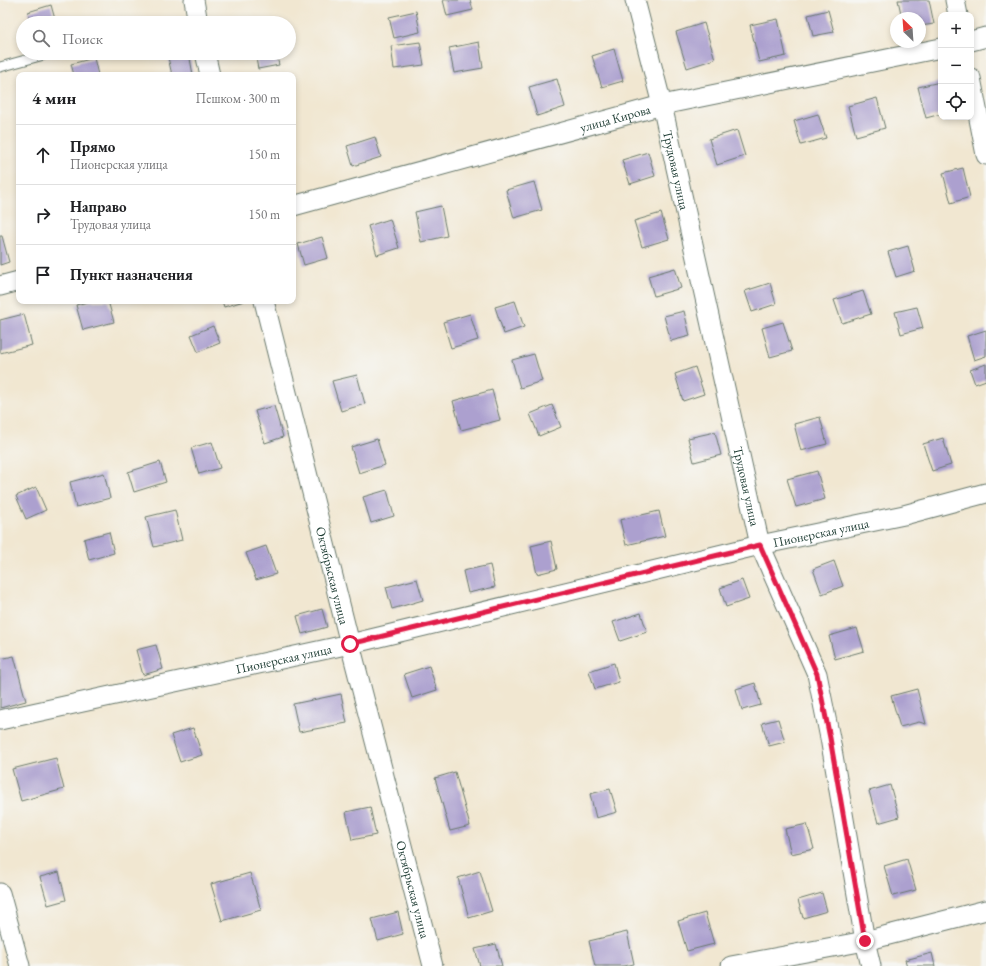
<!DOCTYPE html>
<html lang="ru">
<head>
<meta charset="utf-8">
<style>
  body { margin:0; font-family:"EB Garamond",serif; background:#f2f2f2; color:#202124 }
  .controls { position:absolute; right:12px; top:12px; display:grid; overflow:hidden; border-radius:8px; box-shadow:0 2px 6px #0003 }
  .controls button { width:36px; height:36px; display:grid; place-items:center; padding:0; border:0; border-bottom:1px solid #e0e0e0; background:#fff; color:#202124; font:20px sans-serif }
  .compass { position:absolute; left:890px; top:12px; width:36px; height:36px; border-radius:50%; background:#fff; box-shadow:0 2px 6px #0003; rotate:335deg }
  .stop { position:absolute; width:12px; height:12px; margin:-9px; border:3px solid #e11d48; border-radius:50%; background:#fff }
  .stop.end { background:#e11d48; border-color:#fff; box-shadow:0 1px 4px #0008 }
  .list { margin:0; padding:0; list-style:none }
  h2 { display:flex; justify-content:space-between; align-items:center; height:52px; margin:0; padding:0 16px; font-size:17px }
  h2 small { font-size:13px; font-weight:400; color:#757577 }
  .list li { display:grid; grid-template-columns:26px 1fr auto; gap:12px; align-items:center; box-sizing:border-box; height:60px; padding:0 16px; border-top:1px solid #e0e0e0 }
  .list b { display:block; font-size:15px; white-space:nowrap }
  .list p { margin:0; font-size:13px; white-space:nowrap; color:#757577 }
  .list em { font-size:13px; font-style:normal; color:#757577 }
  .icon { flex:none; width:22px; height:22px; fill:none; stroke:currentColor; stroke-width:2; stroke-linecap:round; stroke-linejoin:round }
  .map { position:relative; flex:none; width:986px; height:966px; overflow:hidden }
  .search { position:absolute; background:#fff; box-shadow:0 2px 6px #0003; left:16px; top:16px; width:280px; height:44px; display:flex; align-items:center; gap:10px; box-sizing:border-box; padding:0 14px; border-radius:22px; color:#757577; font-size:15px }
  .panel { position:absolute; background:#fff; box-shadow:0 2px 6px #0003; left:16px; top:72px; width:280px; height:232px; border-radius:8px }
  .map>svg:first-child { display:block }
  .building { fill:#aca0cf }
  .lines { fill:none; stroke-linecap:round; stroke-linejoin:round }
  .service-casing { stroke:#68786b; stroke-width:11 }
  .minor-casing { stroke:#68786b; stroke-width:21 }
  .service { stroke:#fff; stroke-width:9 }
  .minor { stroke:#fff; stroke-width:19 }
  .route { stroke:#e11d48; stroke-width:5 }
  .labels { text-anchor:middle; stroke-width:3.5; stroke-linejoin:round; paint-order:stroke }
  .street-label { font-size:13px; fill:#1f3d34; stroke:#f6f6f2 }
</style>
</head>
<body>
<div class="map">
<svg width="986" height="966" viewBox="0 0 986 966">
  <rect width="100%" height="100%" fill="#f6f6f2"/>
  <filter id="ink" filterUnits="userSpaceOnUse"><feTurbulence type="fractalNoise" baseFrequency=".025" numOctaves="2"/><feDisplacementMap in="SourceGraphic" scale="8" xChannelSelector="R" yChannelSelector="G"/><feConvolveMatrix kernelMatrix="1 2 1 2 8 2 1 2 1" color-interpolation-filters="sRGB"/></filter>
  <filter id="wash" filterUnits="userSpaceOnUse"><feTurbulence type="fractalNoise" baseFrequency=".012" numOctaves="4" result="noise"/><feDisplacementMap in="SourceGraphic" scale="16" xChannelSelector="R" yChannelSelector="G"/><feGaussianBlur stdDeviation="0.9" result="paint"/><feColorMatrix in="noise" values="0 0 0 0 0 0 0 0 0 0 0 0 0 0 0 0 0 1.4 0 .05"/><feComposite in="paint" operator="in"/></filter>
  <g filter="url(#wash)">
    <rect width="100%" height="100%" fill="#f1e7d1"/>
    <g id="blocks">
      <!-- building -->
      <path class="building" d="M443 0H470L473 10 447 16Z
        M898 0H929L934 24 920 26V18H902Z
        M51 5 56 23H31L28 12Z
        M828 10 834 32 813 36 808 15Z
        M416 11 420 32 394 38 389 17Z
        M778 19 786 56 759 62 750 25Z
        M704 23 715 59 687 68 676 32Z
        M420 42 424 65 394 69 391 46Z
        M479 42 483 68 454 73 449 48Z
        M614 49 623 81 602 87 592 56Z
        M167 53H189L193 75H172Z
        M255 53H276L279 65 258 69Z
        M94 58 98 75H74L71 64Z
        M557 79 565 107 537 116 529 87Z
        M940 82 941 114 926 118 918 87Z
        M877 98 885 128 856 136 848 106Z
        M818 114 826 138 801 145 794 121Z
        M737 130 745 156 717 165 709 139Z
        M375 137 381 157 353 166 347 146Z
        M648 152 655 176 630 184 622 160Z
        M963 168 970 197 951 203 943 173Z
        M534 182 542 210 514 218 506 190Z
        M441 206 447 236 421 242 415 212Z
        M661 213 669 239 642 247 634 221Z
        M390 219 399 248 377 255 368 226Z
        M0 236H2L9 262 0 265Z
        M322 237 328 258 304 265 298 244Z
        M908 246 915 271 896 277 888 252Z
        M675 268 681 288 654 296 648 276Z
        M770 283 776 304 752 312 745 291Z
        M863 291 871 314 842 323 834 300Z
        M91 301H108L114 322 83 330 76 305Z
        M222 301H244L224 307Z
        M515 301 524 327 504 334 495 307Z
        M917 307 923 328 901 334 895 312Z
        M684 311 690 336 671 341 664 316Z
        M24 314 32 345 0 353V320Z
        M470 314 478 340 451 348 443 322Z
        M783 322 792 351 770 357 762 328Z
        M213 326 220 343 198 352 191 335Z
        M986 330V356L974 360 967 336Z
        M534 354 542 381 520 388 512 360Z
        M986 364V380L975 384 970 370Z
        M695 367 704 394 683 401 675 374Z
        M357 375 365 404 341 411 332 381Z
        M492 390 500 420 461 430 453 401Z
        M552 405 561 427 539 436 530 414Z
        M274 406 283 437 265 443 255 411Z
        M820 417 827 444 801 451 794 424Z
        M715 432 721 455 694 462 688 438Z
        M943 438 951 465 932 471 923 444Z
        M377 439 385 465 359 473 351 447Z
        M212 442 220 468 199 474 191 448Z
        M160 462 166 482 134 492 128 472Z
        M817 471 825 499 796 507 787 479Z
        M104 473 110 498 76 507 70 482Z
        M36 487 46 510 26 519 16 496Z
        M387 490 394 516 371 523 363 497Z
        M175 510 182 540 154 547 146 517Z
        M659 511 665 536 626 545 620 520Z
        M109 532 114 553 89 560 84 539Z
        M551 541 557 569 537 574 531 546Z
        M266 546 276 574 256 580 246 553Z
        M834 561 843 586 822 594 813 569Z
        M490 565 495 587 468 593 463 571Z
        M417 579 423 600 392 609 386 587Z
        M742 580 749 599 726 607 720 588Z
        M322 609 327 627 302 634 297 616Z
        M641 613 647 632 620 641 613 622Z
        M857 628 864 651 835 659 829 636Z
        M156 645 163 669 143 675 136 650Z
        M14 656 26 701 0 708V659Z
        M614 663 619 682 595 689 589 671Z
        M429 666 437 690 412 698 404 674Z
        M755 683 761 705 742 710 736 689Z
        M917 689 926 724 919 722 900 727 891 696Z
        M341 694 347 723 299 732 293 704Z
        M778 719 785 742 769 746 762 723Z
        M193 728 202 755 180 762 171 735Z
        M56 758 64 789 21 801 12 769Z
        M455 772 470 826 450 831 435 778Z
        M890 785 899 817 878 823 869 791Z
        M610 789 617 812 596 818 590 794Z
        M370 807 376 835 352 840 346 812Z
        M807 824 814 849 791 854 785 829Z
        M907 859 916 890 893 896 884 866Z
        M480 871 492 911 469 918 458 878Z
        M59 872 66 900 48 905 40 877Z
        M250 873 261 910 222 921 211 884Z
        M822 893 827 911 803 918 798 900Z
        M398 912 403 934 378 941 372 919Z
        M705 913 714 944 687 951 678 921Z
        M627 932 634 964 624 966H595L589 941Z
        M496 944 502 966H480L475 949Z
        M932 953 935 966H907L905 960Z"/>
    </g>
  </g>
  <g filter="url(#ink)">
    <use href="#blocks" fill-opacity="0" stroke="#68786b" stroke-width="1"/>
    <g class="lines">
      <!-- service casing -->
      <g class="service-casing">
        <path id="service" d="M0 67 51 53"/>
      </g>
      <!-- minor casing -->
      <g class="minor-casing">
        <g id="minor">
          <path d="M194 0 198 23"/>
          <path id="s1" d="M635 0 662 105 760 545 817 674 830 738 865 941 871 966"/>
          <path d="M955 0 958 15"/>
          <path d="M971 41 986 37"/>
          <path d="M205 53 210 75"/>
          <path d="M971 78 986 155"/>
          <path id="s2" d="M293 206 662 105 941 48"/>
          <path d="M0 286 19 281"/>
          <path id="s3" d="M264 301 350 644 433 966"/>
          <path id="s4" d="M0 720 350 644 760 545 904 515 986 493"/>
          <path d="M0 893 20 966"/>
          <path d="M731 966 865 941 986 910"/>
        </g>
      </g>
      <!-- service -->
      <use href="#service" class="service"/>
      <!-- minor -->
      <use href="#minor" class="minor"/>
    </g>
  </g>
  <g class="lines" filter="url(#ink)">
    <!-- route -->
    <path class="route" d="M350 644 760 545 817 674 830 738 865 941"/>
  </g>
  <g class="labels">
    <!-- street labels -->
    <g class="street-label">
      <text dy="5" stroke="none"><textPath href="#s2" startOffset="334">улица Кирова</textPath></text>
      <text dy="5" stroke="none"><textPath href="#s1" startOffset="175">Трудовая улица</textPath></text>
      <text dy="5" stroke="none"><textPath href="#s1" startOffset="499">Трудовая улица</textPath></text>
      <text dy="5" stroke="none"><textPath href="#s4" startOffset="842">Пионерская улица</textPath></text>
      <text dy="5" stroke="none"><textPath href="#s3" startOffset="283">Октябрьская улица</textPath></text>
      <text dy="5" stroke="none"><textPath href="#s4" startOffset="290">Пионерская улица</textPath></text>
      <text dy="5" stroke="none"><textPath href="#s3" startOffset="607">Октябрьская улица</textPath></text>
    </g>
  </g>
</svg>
<div class="controls">
<button>+</button>
<button>−</button>
<button><svg class="icon" aria-label="locate" viewBox="0 0 24 24"><circle cx="12" cy="12" r="6"/><path d="M12 2v4M12 18v4M2 12h4M18 12h4"/></svg></button>
</div>
<svg class="compass" viewBox="-18 -18 36 36"><path d="M0-13l5 13h-10z" fill="#e53935"/><path d="M0 13l5-13h-10z" fill="#757577"/></svg>
<div class="stop" style="left:350px;top:644px"></div>
<div class="stop end" style="left:865px;top:941px"></div>
<div class="search"><svg class="icon" aria-label="search" viewBox="0 0 24 24"><circle cx="10" cy="10" r="6"/><path d="M15 15l6 6"/></svg>Поиск</div>
<section class="panel">
<h2>4 мин<small>Пешком · 300 m</small></h2>
<ul class="list">
<li><svg class="icon" aria-label="ahead" viewBox="0 0 24 24"><path d="M12 20V5M6 11l6-6 6 6"/></svg><div><b>Прямо</b><p>Пионерская улица</p></div><em>150 m</em></li>
<li><svg class="icon" aria-label="right" viewBox="0 0 24 24"><path d="M7 20v-9h11M14 6l5 5-5 5"/></svg><div><b>Направо</b><p>Трудовая улица</p></div><em>150 m</em></li>
<li><svg class="icon" aria-label="arrive" viewBox="0 0 24 24"><path d="M6 21V4h12l-3 4 3 4H6"/></svg><div><b>Пункт назначения</b></div></li>
</ul>
</section>
</div>
</body>
</html>
